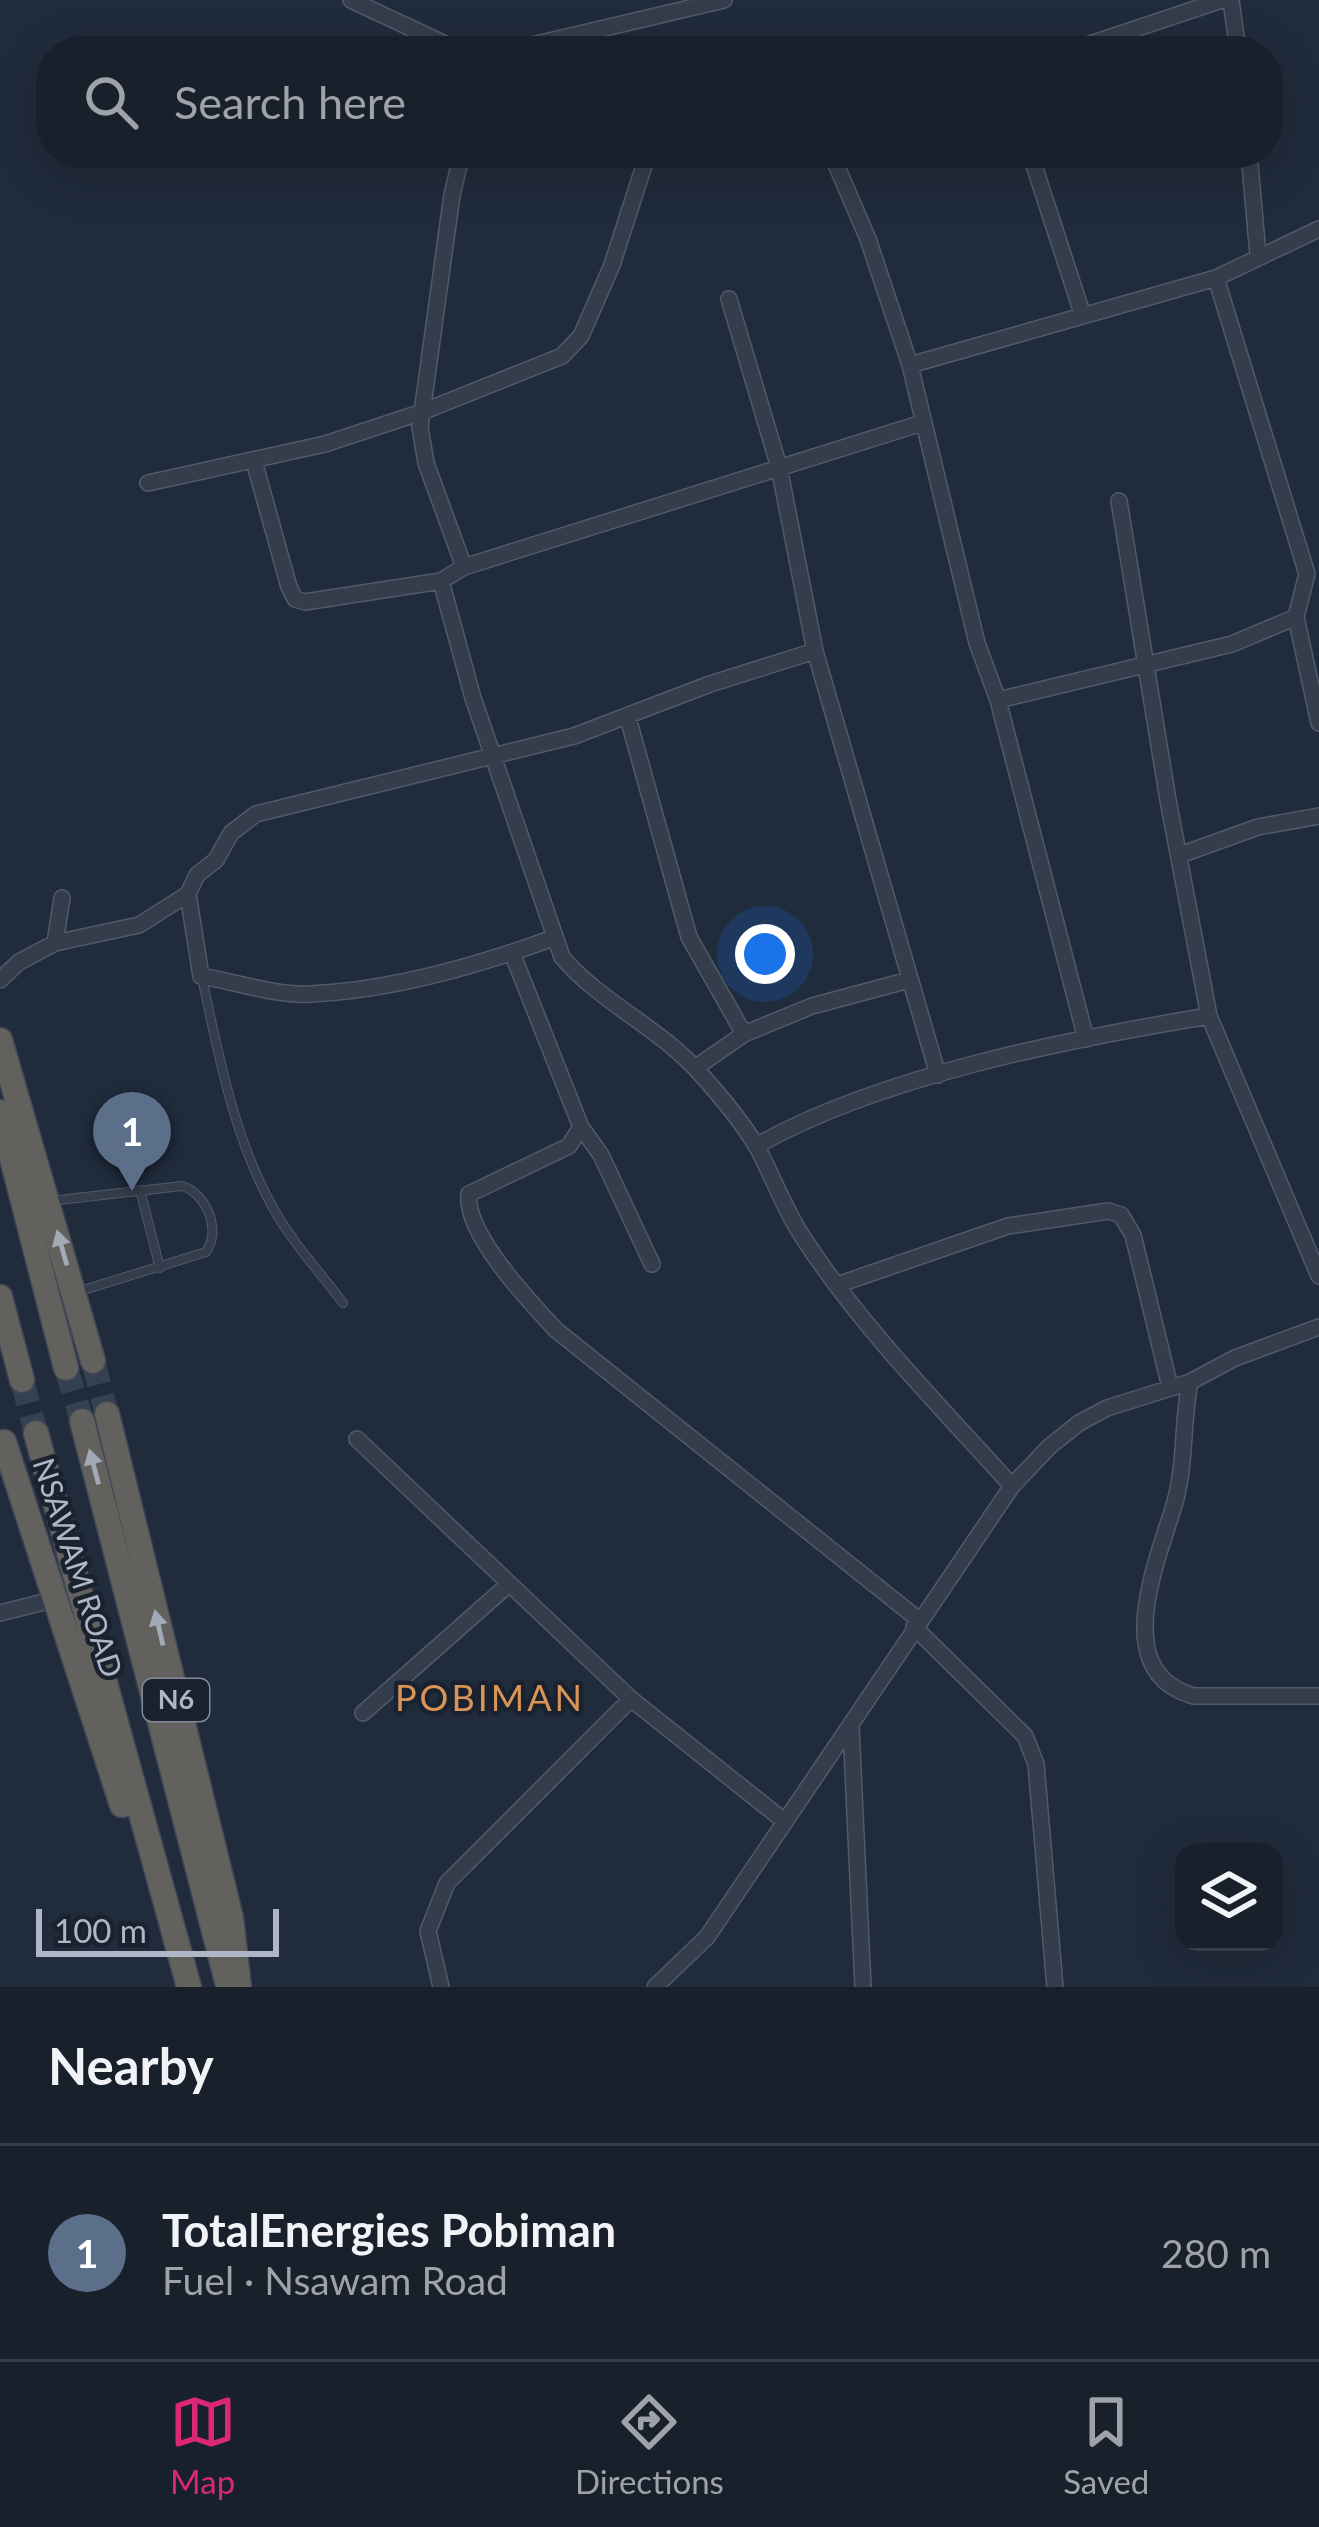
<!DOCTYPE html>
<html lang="en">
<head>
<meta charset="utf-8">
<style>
  body { margin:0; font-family:Lato,sans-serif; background:#252d38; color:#f1f3f6 }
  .controls { position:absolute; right:36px; bottom:36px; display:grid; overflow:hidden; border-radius:24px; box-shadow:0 12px 48px #0002 }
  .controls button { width:108px; height:108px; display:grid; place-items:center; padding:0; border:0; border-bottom:3px solid #363e48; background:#18202c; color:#f1f3f6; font:60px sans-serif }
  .scale { position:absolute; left:36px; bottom:30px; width:243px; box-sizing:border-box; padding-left:12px; border:6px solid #afb7c7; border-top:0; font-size:33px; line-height:42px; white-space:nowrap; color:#afb7c7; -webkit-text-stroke:9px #1a222f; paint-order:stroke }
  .you { position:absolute; left:765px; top:954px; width:42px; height:42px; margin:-30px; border:9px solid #fff; border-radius:50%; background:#1a73e8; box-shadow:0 0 0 18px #1a73e833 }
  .badge { display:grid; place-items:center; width:78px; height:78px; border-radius:50%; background:#db2777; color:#fff; font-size:39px; font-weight:700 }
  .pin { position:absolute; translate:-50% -99px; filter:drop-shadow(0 3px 6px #0008) }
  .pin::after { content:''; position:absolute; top:63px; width:42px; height:36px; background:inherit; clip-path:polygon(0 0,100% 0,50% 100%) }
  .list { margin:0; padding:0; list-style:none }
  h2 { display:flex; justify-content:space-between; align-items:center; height:156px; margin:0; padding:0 48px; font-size:51px }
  h2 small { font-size:39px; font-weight:400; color:#9fa3a9 }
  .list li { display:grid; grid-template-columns:78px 1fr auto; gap:36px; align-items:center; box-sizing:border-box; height:216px; padding:0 48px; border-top:3px solid #363e48 }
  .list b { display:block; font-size:45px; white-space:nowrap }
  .list p { margin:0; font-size:39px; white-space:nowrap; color:#9fa3a9 }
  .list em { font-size:39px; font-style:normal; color:#9fa3a9 }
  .icon { flex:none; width:66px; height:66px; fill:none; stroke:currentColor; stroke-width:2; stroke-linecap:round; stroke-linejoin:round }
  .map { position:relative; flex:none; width:1319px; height:1987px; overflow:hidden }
  .search { position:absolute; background:#18202c; box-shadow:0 12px 48px #0002; left:36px; right:36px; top:36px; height:132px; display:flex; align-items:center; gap:30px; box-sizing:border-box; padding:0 42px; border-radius:48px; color:#9fa3a9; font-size:45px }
  .sheet { height:372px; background:#18202c }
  nav { display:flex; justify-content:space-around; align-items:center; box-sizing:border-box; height:168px; border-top:3px solid #363e48; background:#18202c; font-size:33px; color:#9fa3a9 }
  nav a { display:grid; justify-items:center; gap:6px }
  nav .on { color:#db2777 }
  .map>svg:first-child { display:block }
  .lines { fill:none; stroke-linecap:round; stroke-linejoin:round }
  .trunk-tunnel { stroke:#354050; stroke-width:24; stroke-dasharray:24 12; stroke-linecap:butt }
  .service-casing { stroke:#525a69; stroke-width:10 }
  .minor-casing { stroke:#525a69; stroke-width:18 }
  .trunk-casing { stroke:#3f4756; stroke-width:27 }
  .service { stroke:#343d4b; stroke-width:8 }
  .minor { stroke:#343d4b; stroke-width:15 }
  .trunk { stroke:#62615e; stroke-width:24 }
  .oneway { fill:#a3aab7 }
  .labels { text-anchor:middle; stroke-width:9; stroke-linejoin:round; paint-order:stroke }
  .shield { fill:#1a222f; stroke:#828a99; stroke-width:3 }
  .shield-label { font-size:27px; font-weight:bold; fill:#afb7c7 }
  .street-label { font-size:30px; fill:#afb7c7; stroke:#1a222f }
  .quarter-label { font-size:36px; letter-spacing:3px; fill:#d99458; stroke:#1a222f }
</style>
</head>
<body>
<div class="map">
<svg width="1319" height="1987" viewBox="0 0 1319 1987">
  <rect width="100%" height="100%" fill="#202b3b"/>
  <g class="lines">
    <!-- trunk-tunnel -->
    <path class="trunk-tunnel" d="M93 1361 107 1414
      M66 1368 82 1421
      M22 1380 36 1433"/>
    <!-- service casing -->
    <g class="service-casing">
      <path id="service" d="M202 978C219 1056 233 1135 272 1206 291 1241 319 1271 343 1303
        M140 1190 160 1268
        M50 1201 182 1186C206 1193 222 1230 206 1252L77 1292"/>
    </g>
    <!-- minor casing -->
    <g class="minor-casing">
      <path id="minor" d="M351 0 460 51
        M1231 0 1238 51
        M507 51 724 0
        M1069 51 1222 0
        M462 153 452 195 420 427 426 463 464 567
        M831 153 868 239 910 365 977 643 998 700
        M1030 153 1083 316
        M1249 153 1258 255
        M1216 278 1307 574 1296 617 1319 723
        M729 299 779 467 815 651 938 1075
        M910 365 1216 278 1319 229
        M254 461 289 587 295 599 305 602 441 581 464 567 922 423
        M148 483 325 444 422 412 562 356 581 336 612 265 648 153
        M1119 501 1168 800 1209 1016 1319 1276
        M441 581 473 698 562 957C599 1001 656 1026 696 1069 717 1092 743 1122 758 1149 774 1179 785 1211 804 1239 863 1329 940 1406 1012 1486
        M628 718 689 937 744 1034
        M1180 855 1258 827 1319 816
        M553 938C477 966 392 990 311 994 276 996 236 982 201 976L188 894 197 875 216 860 231 833 256 814 574 736 710 684 815 651
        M55 943 62 898
        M512 953 581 1127 569 1146 469 1194C464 1233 530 1302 556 1330L919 1620
        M0 980 19 962 55 943 139 925 188 894
        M1086 1039 998 700 1232 644 1296 617
        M695 1068 744 1034 812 1006 909 980
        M581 1127 601 1155 652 1264
        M756 1146C879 1076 1069 1039 1209 1016
        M837 1285 1008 1226 1108 1211 1121 1215 1133 1235 1170 1387
        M1190 1382C1182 1422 1186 1462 1175 1502 1159 1558 1107 1672 1194 1696H1319
        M357 1439 631 1699 783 1820
        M0 1613 56 1599
        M914 1627 1025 1736 1036 1764 1055 1987
        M363 1713 509 1584
        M851 1727 863 1987
        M441 1987 428 1931 447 1883 631 1699
        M655 1987 707 1937 1012 1486 1049 1447 1079 1423 1107 1408 1190 1382 1235 1358 1319 1327"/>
    </g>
    <!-- trunk casing -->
    <g class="trunk-casing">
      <path id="trunk" d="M0 1040 93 1361
        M0 1112 66 1368
        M0 1297 22 1380
        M107 1414 231 1918 239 1987
        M82 1421 228 1985
        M36 1433 189 1987
        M4 1442 122 1805"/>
    </g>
    <!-- service -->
    <use href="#service" class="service"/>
    <!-- minor -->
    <use href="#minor" class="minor"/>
    <!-- trunk -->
    <use href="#trunk" class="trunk"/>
  </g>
  <!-- one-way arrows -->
  <defs><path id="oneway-solid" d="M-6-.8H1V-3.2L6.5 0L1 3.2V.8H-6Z" transform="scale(3)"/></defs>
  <g class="oneway">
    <use href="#oneway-solid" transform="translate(62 1248) rotate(-106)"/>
    <use href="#oneway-solid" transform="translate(94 1467) rotate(-105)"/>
    <use href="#oneway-solid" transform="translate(159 1628) rotate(-103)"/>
  </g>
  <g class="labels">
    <!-- shield labels -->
    <rect class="shield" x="143" y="1679" width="66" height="42" rx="9"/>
    <g class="shield-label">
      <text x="176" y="1709">N6</text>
    </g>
    <!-- street labels -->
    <g class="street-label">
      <text transform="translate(77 1568) rotate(72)" y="10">NSAWAM ROAD</text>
    </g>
    <!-- quarter labels -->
    <g class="quarter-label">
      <text x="490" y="1711">POBIMAN</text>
    </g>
  </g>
</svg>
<div class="controls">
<button><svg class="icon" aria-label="layers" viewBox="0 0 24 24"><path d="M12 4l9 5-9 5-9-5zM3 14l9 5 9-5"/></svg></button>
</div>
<div class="scale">100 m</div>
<div class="you"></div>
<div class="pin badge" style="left:132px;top:1191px;background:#5c6f8a">1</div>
<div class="search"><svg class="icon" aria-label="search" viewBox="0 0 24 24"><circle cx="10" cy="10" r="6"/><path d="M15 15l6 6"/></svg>Search here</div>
</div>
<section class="sheet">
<h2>Nearby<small></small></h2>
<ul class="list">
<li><span class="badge" style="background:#5c6f8a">1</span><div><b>TotalEnergies Pobiman</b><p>Fuel · Nsawam Road</p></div><em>280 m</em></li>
</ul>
</section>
<nav>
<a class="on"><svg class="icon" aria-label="map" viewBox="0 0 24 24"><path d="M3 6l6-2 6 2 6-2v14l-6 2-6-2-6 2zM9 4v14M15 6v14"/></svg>Map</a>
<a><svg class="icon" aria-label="directions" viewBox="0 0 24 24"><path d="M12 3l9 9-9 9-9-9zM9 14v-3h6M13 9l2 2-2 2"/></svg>Directions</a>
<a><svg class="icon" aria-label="saved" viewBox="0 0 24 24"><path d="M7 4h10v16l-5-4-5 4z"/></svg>Saved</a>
</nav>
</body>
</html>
